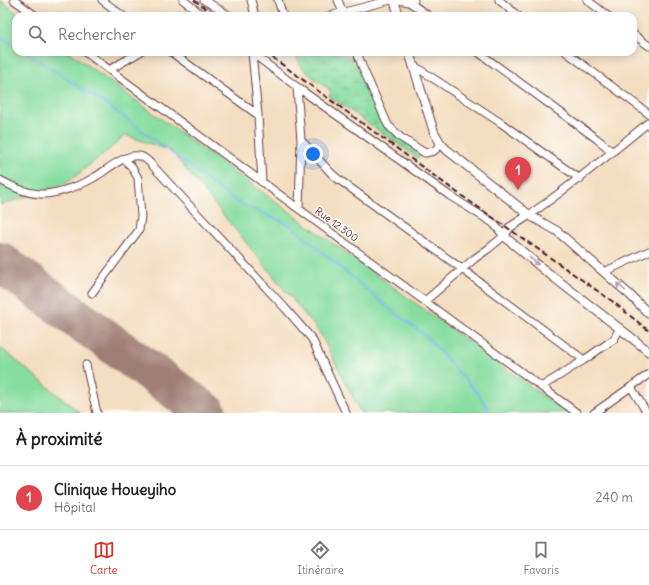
<!DOCTYPE html>
<html lang="fr">
<head>
<meta charset="utf-8">
<style>
  body { margin:0; font-family:Delius,sans-serif; background:#f2f2f2; color:#222 }
  .you { position:absolute; left:313px; top:154px; width:14px; height:14px; margin:-10px; border:3px solid #fff; border-radius:50%; background:#1a73e8; box-shadow:0 0 0 6px #1a73e833 }
  .badge { display:grid; place-items:center; width:26px; height:26px; border-radius:50%; background:#d93025; color:#fff; font-size:13px; font-weight:700 }
  .pin { position:absolute; translate:-50% -33px; filter:drop-shadow(0 1px 2px #0008) }
  .pin::after { content:''; position:absolute; top:21px; width:14px; height:12px; background:inherit; clip-path:polygon(0 0,100% 0,50% 100%) }
  .list { margin:0; padding:0; list-style:none }
  h2 { display:flex; justify-content:space-between; align-items:center; height:52px; margin:0; padding:0 16px; font-size:17px }
  h2 small { font-size:13px; font-weight:400; color:#767676 }
  .list li { display:grid; grid-template-columns:26px 1fr auto; gap:12px; align-items:center; box-sizing:border-box; height:64px; padding:0 16px; border-top:1px solid #e0e0e0 }
  .list b { display:block; font-size:15px; white-space:nowrap }
  .list p { margin:0; font-size:13px; white-space:nowrap; color:#767676 }
  .list em { font-size:13px; font-style:normal; color:#767676 }
  .icon { flex:none; width:22px; height:22px; fill:none; stroke:currentColor; stroke-width:2; stroke-linecap:round; stroke-linejoin:round }
  .map { position:relative; flex:none; width:649px; height:413px; overflow:hidden }
  .search { position:absolute; background:#fff; box-shadow:0 2px 10px #0003; left:12px; right:12px; top:12px; height:44px; display:flex; align-items:center; gap:10px; box-sizing:border-box; padding:0 14px; border-radius:12px; color:#767676; font-size:15px }
  .sheet { height:116px; background:#fff }
  nav { display:flex; justify-content:space-around; align-items:center; box-sizing:border-box; height:56px; border-top:1px solid #e0e0e0; background:#fff; font-size:11px; color:#767676 }
  nav a { display:grid; justify-items:center; gap:2px }
  nav .on { color:#d93025 }
  .map>svg:first-child { display:block }
  .green { fill:#87dda0; stroke:#687e66 }
  .wetland { fill:url(#wetland-marsh); stroke:#687e66 }
  .lines { fill:none; stroke-linecap:round; stroke-linejoin:round }
  .stream { stroke:#7bb6ed; stroke-width:2 }
  .taxiway { stroke:#9f7e76; stroke-width:16 }
  .runway { stroke:#9f7e76; stroke-width:40 }
  .minor-casing { stroke:#643c42; stroke-width:9 }
  .major-casing { stroke:#643c42; stroke-width:10 }
  .minor { stroke:#fff; stroke-width:7 }
  .major { stroke:#fff; stroke-width:8 }
  .rail { stroke:#4a1f2b; stroke-width:2; stroke-dasharray:6 3; stroke-linecap:butt }
  .oneway { stroke:#ae9aa0 }
  .labels { text-anchor:middle; stroke-width:3; stroke-linejoin:round; paint-order:stroke }
  .street-label { font-size:10px; fill:#4a1f2b; stroke:#fdfcf7 }
</style>
</head>
<body>
<div class="map">
<svg width="649" height="413" viewBox="0 0 649 413">
  <defs>
    <pattern id="wetland-marsh" width="20" height="14" patternUnits="userSpaceOnUse"><rect width="20" height="14" fill="#87dda0"/><path d="M1 5h8M5 5V1M11 12h8M15 12V8" fill="none" stroke="#76bd8a"/></pattern>
  </defs>
  <rect width="100%" height="100%" fill="#fdfcf7"/>
  <filter id="ink" filterUnits="userSpaceOnUse"><feTurbulence type="fractalNoise" baseFrequency=".025" numOctaves="2"/><feDisplacementMap in="SourceGraphic" scale="8" xChannelSelector="R" yChannelSelector="G"/><feConvolveMatrix kernelMatrix="1 2 1 2 8 2 1 2 1" color-interpolation-filters="sRGB"/></filter>
  <filter id="wash" filterUnits="userSpaceOnUse"><feTurbulence type="fractalNoise" baseFrequency=".012" numOctaves="4" result="noise"/><feDisplacementMap in="SourceGraphic" scale="16" xChannelSelector="R" yChannelSelector="G"/><feGaussianBlur stdDeviation="0.9" result="paint"/><feColorMatrix in="noise" values="0 0 0 0 0 0 0 0 0 0 0 0 0 0 0 0 0 1.4 0 .05"/><feComposite in="paint" operator="in"/></filter>
  <g filter="url(#wash)">
    <rect width="100%" height="100%" fill="#f4dec1"/>
    <!-- green -->
    <path class="green" d="M0 0 21 16H16V52H69L567 413H361L320 333 171 151 125 135 112 147 67 183 1 205 0 204Z
      M0 347 1 348 80 413H0Z"/>
    <!-- wetland -->
    <path class="wetland" d="M296 52H335L336 54 347 52 349 59 355 57 357 66 359 65 372 103 384 126 407 144 422 153 418 158 329 96 331 92 330 90C317 79 298 71 296 52Z"/>
    <g class="lines">
      <!-- stream -->
      <path class="stream" d="M0 37 16 46
        M25 52 109 106 237 202 290 225 390 309 426 336 478 394 491 413"/>
      <!-- taxiway -->
      <path class="taxiway" d="M166 383 172 390 183 413"/>
      <!-- runway -->
      <path class="runway" d="M0 262 207 413"/>
    </g>
  </g>
  <g filter="url(#ink)">
    <g class="lines">
      <!-- minor casing -->
      <g class="minor-casing">
        <path id="minor" d="M14 0 36 16
          M102 0 123 16
          M183 0 204 16
          M204 0 230 16
          M251 0 255 16
          M278 0 283 16
          M338 0 344 16
          M398 0 409 2 414 0
          M499 0 518 16
          M587 0 608 16
          M409 2 429 16
          M329 16 391 0
          M633 34 649 46
          M85 52 577 413
          M171 52 258 115
          M251 52 297 87 450 196 493 223 504 236 488 249 474 259 425 301
          M357 52 362 66 388 125 400 137 425 153 434 151 441 144
          M478 52 597 139 613 152
          M566 52 649 114
          M252 53 258 115 262 182
          M413 65 501 123 580 179
          M109 70 140 52
          M297 87 301 140 299 209
          M301 140 331 173 338 179 462 269 584 360
          M0 180C13 187 25 193 40 194 55 195 82 185 95 177 107 170 124 154 139 156 144 156 148 161 151 164L285 308 312 339 346 413
          M529 215C571 186 609 155 649 122
          M604 272 649 251
          M92 293 139 230 141 216 138 178 131 166 124 159
          M86 365 97 413
          M541 387 584 360 614 339 620 328
          M631 387 647 413
          M594 413 649 374"/>
      </g>
      <!-- major casing -->
      <g class="major-casing">
        <path id="major" d="M394 0 399 16
          M409 52 434 132 441 144 447 150 529 215 557 231 630 295 649 314
          M529 215 509 228 504 236 543 269 637 342 649 352"/>
      </g>
      <!-- minor -->
      <use href="#minor" class="minor"/>
      <!-- major -->
      <use href="#major" class="major"/>
      <!-- rail -->
      <path class="rail" d="M194 0 216 16
        M265 52 455 191 612 301 649 331"/>
    </g>
    <!-- one-way arrows -->
    <defs><path id="oneway-shaft" d="M-6 0H5M1.5-3L5.5 0L1.5 3" fill="none" stroke-width="1.6" stroke-linecap="round" stroke-linejoin="round"/></defs>
    <g class="oneway">
      <use href="#oneway-shaft" transform="translate(534 261) rotate(39)"/>
      <use href="#oneway-shaft" transform="translate(621 287) rotate(-138)"/>
    </g>
  </g>
  <g class="labels">
    <!-- street labels -->
    <g class="street-label">
      <text transform="translate(337 224) rotate(36)" y="4">Rue 12.300</text>
    </g>
  </g>
</svg>
<div class="you"></div>
<div class="pin badge" style="left:518px;top:190px;background:#e0444e">1</div>
<div class="search"><svg class="icon" aria-label="search" viewBox="0 0 24 24"><circle cx="10" cy="10" r="6"/><path d="M15 15l6 6"/></svg>Rechercher</div>
</div>
<section class="sheet">
<h2>À proximité<small></small></h2>
<ul class="list">
<li><span class="badge" style="background:#e0444e">1</span><div><b>Clinique Houeyiho</b><p>Hôpital</p></div><em>240 m</em></li>
</ul>
</section>
<nav>
<a class="on"><svg class="icon" aria-label="map" viewBox="0 0 24 24"><path d="M3 6l6-2 6 2 6-2v14l-6 2-6-2-6 2zM9 4v14M15 6v14"/></svg>Carte</a>
<a><svg class="icon" aria-label="directions" viewBox="0 0 24 24"><path d="M12 3l9 9-9 9-9-9zM9 14v-3h6M13 9l2 2-2 2"/></svg>Itinéraire</a>
<a><svg class="icon" aria-label="saved" viewBox="0 0 24 24"><path d="M7 4h10v16l-5-4-5 4z"/></svg>Favoris</a>
</nav>
</body>
</html>
